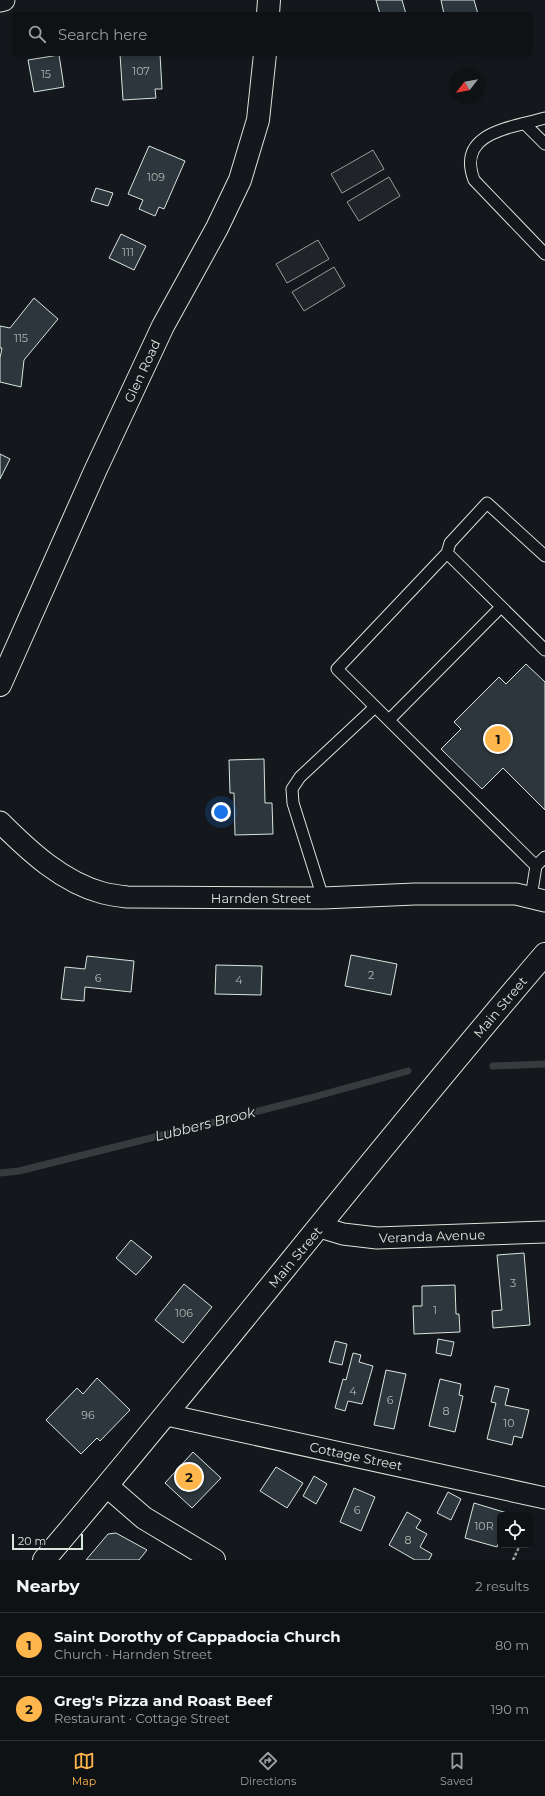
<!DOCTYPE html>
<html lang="en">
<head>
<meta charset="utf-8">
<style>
  body { margin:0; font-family:Montserrat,sans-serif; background:#1d2022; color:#f1f3f6 }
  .controls { position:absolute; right:12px; bottom:12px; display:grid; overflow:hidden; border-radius:6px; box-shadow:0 2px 6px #0003 }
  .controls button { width:36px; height:36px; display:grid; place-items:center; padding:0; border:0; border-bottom:1px solid #2f3234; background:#0f1215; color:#f1f3f6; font:20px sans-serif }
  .compass { position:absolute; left:449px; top:68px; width:36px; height:36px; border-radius:50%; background:#0f1215; box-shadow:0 2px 6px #0003; rotate:239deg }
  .scale { position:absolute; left:12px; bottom:10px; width:71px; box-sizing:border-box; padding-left:4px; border:2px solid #d8e6dc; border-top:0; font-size:11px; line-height:14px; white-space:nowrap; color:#d8e6dc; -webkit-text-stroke:3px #14181c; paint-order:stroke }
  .you { position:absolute; left:221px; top:812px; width:14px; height:14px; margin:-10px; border:3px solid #fff; border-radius:50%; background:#1a73e8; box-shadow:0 0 0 6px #1a73e833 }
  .badge { display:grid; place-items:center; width:26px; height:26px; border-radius:50%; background:#ffb74d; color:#111; font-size:13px; font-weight:700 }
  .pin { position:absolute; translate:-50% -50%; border:2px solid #fff; box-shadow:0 1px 4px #0006 }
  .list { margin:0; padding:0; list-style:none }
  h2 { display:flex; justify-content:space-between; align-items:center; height:52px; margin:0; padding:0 16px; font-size:17px }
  h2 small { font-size:13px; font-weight:400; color:#9b9ea0 }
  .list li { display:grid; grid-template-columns:26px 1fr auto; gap:12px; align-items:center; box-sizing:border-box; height:64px; padding:0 16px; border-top:1px solid #2f3234 }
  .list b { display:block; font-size:15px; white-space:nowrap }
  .list p { margin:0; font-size:13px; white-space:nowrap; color:#9b9ea0 }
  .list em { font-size:13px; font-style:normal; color:#9b9ea0 }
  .icon { flex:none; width:22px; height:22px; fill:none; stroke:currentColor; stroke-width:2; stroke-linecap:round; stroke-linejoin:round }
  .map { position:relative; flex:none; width:545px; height:1560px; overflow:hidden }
  .search { position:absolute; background:#0f1215; box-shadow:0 2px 6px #0003; left:12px; right:12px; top:12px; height:44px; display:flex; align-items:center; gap:10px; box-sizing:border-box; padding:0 14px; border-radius:6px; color:#9b9ea0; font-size:15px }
  .sheet { height:180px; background:#0f1215 }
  nav { display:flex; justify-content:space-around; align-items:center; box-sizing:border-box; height:56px; border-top:1px solid #2f3234; background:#0f1215; font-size:11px; color:#9b9ea0 }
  nav a { display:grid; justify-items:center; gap:2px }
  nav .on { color:#ffb74d }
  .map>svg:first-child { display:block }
  .pitch { fill:#202428; stroke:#939e99 }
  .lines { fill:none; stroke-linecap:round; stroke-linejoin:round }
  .stream { stroke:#363b3e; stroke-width:7 }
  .building { fill:#2c363c; stroke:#d8e6dc }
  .lane-casing { stroke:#d8e6dc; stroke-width:13 }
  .street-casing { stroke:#d8e6dc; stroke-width:23 }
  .secondary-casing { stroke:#d8e6dc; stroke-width:24 }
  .path { stroke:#9da8a2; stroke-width:2.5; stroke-dasharray:3 2; stroke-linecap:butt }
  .lane { stroke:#14181c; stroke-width:11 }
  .street { stroke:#14181c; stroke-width:21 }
  .secondary { stroke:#14181c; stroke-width:22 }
  .labels { text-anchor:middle; stroke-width:3; stroke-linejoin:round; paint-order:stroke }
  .number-label { font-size:11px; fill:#adbab4 }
  .street-label { font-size:13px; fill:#d8e6dc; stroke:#14181c }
  .water-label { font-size:14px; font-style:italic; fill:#d8e6dc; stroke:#14181c }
</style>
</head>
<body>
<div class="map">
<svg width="545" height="1560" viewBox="0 0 545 1560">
  <rect width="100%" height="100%" fill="#14181c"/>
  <!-- pitch -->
  <path class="pitch" d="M373 150 384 169 342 193 331 174Z
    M389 177 400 196 359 221 347 202Z
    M318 240 329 259 287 283 276 264Z
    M334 267 345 286 304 311 292 292Z"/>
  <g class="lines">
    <!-- stream -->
    <path class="stream" d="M493 1066 545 1064
      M0 1173 19 1171 310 1098 408 1071"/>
  </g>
  <!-- building -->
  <path class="building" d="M376 0H402L406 14H380Z
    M441 0H474L478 14H444Z
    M120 54H160L162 89H155L156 98 123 100Z
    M59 55 64 87 34 92 28 60Z
    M149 146 185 161 164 209 159 207 155 216 139 209 143 200 128 194Z
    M96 188 113 193 108 206 91 201Z
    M121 234 146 246 134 270 109 258Z
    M34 298 58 319 24 360 21 387 0 382V358L2 348H0V326L10 328Z
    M0 454 10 459 0 479Z
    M526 664 545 682V810L503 768 482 789 441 749 461 729 454 722 499 677 506 684Z
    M264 759 265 803H272L273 834 235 835 234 793H230L229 760Z
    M351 955 397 964 391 995 345 986Z
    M87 956 134 961 131 992 85 987 84 1001 61 999 65 967 85 969Z
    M216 965 262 966 261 995 215 994Z
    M131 1240 152 1257 136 1275 116 1258Z
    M524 1253 530 1325 493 1328 492 1311 502 1310 497 1255Z
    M184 1284 212 1307 183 1343 155 1320Z
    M455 1285 456 1314H459L460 1332 414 1334 413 1306H422V1286Z
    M438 1339 454 1342 451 1356 436 1353Z
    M335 1341 347 1344 342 1365 329 1362Z
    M353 1353 361 1355 359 1362 373 1366 362 1404 348 1401 345 1411 335 1408 343 1379 346 1380Z
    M386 1370 406 1374 394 1429 374 1425Z
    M97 1378 130 1410 100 1441 97 1438 81 1454 46 1420 77 1388 83 1394Z
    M440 1379 461 1384 459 1395 463 1396 455 1432 429 1426Z
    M495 1386 509 1389 505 1405 529 1410 522 1438 514 1436 512 1445 487 1439 496 1403 491 1402Z
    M193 1452 221 1478 192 1508 165 1483Z
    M276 1467 303 1483 287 1508 260 1491Z
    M314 1476 327 1484 316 1504 303 1496Z
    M354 1488 375 1497 361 1531 340 1522Z
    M448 1492 461 1499 451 1520 437 1513Z
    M474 1503 507 1513V1515H500V1538L497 1547 465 1538Z
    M407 1512 421 1520 416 1528 427 1534 420 1547 432 1554 429 1560H415L389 1545Z
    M116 1533 147 1550 139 1560H86L108 1534Z"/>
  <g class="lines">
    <!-- lane casing -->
    <g class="lane-casing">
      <path id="lane" d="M545 118C511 128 456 132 474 180L545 254
        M525 124 545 144
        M447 553 450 543 487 503 545 556
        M389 720 501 607
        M536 866 337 669 447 553 545 650
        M531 897 536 866 545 857
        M323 898 293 803 292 789 300 777 375 707"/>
    </g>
    <!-- street casing -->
    <g class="street-casing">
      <path id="street" d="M0 1 4 0
        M0 822C29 851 62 882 103 893 111 895 119 896 127 897L323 898 415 894H516L545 901
        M320 1227 343 1234 377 1238 545 1232
        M167 1415 545 1498"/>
    </g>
    <!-- secondary casing -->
    <g class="secondary-casing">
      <path id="secondary" d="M268 14 269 0
        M0 685 96 469 163 326 217 228 240 180 258 120 265 54
        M107 1486 144 1518 214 1560
        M44 1560C214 1361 374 1153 545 954"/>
    </g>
    <!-- path -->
    <path class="path" d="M513 1560 520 1545"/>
    <!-- lane -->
    <use href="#lane" class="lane"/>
    <!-- street -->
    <use href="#street" class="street"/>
    <!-- secondary -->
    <use href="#secondary" class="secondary"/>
  </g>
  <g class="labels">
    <!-- number labels -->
    <g class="number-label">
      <text x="141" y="75">107</text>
      <text x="46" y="78">15</text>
      <text x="156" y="181">109</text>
      <text x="128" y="256">111</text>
      <text x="21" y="342">115</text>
      <text x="371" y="979">2</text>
      <text x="98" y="982">6</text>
      <text x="239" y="984">4</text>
      <text x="513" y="1287">3</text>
      <text x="435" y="1314">1</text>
      <text x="184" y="1317">106</text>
      <text x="353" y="1395">4</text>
      <text x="390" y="1404">6</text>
      <text x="446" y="1415">8</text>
      <text x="88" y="1419">96</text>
      <text x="509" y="1427">10</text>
      <text x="357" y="1514">6</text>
      <text x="484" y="1530">10R</text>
      <text x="408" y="1544">8</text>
    </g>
    <!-- street labels -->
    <g class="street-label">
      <text transform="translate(142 371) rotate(-65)" y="5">Glen Road</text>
      <text x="261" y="903">Harnden Street</text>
      <text transform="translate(500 1007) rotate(-50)" y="5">Main Street</text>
      <text transform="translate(432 1236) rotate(-2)" y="5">Veranda Avenue</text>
      <text transform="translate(295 1257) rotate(-50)" y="5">Main Street</text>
      <text transform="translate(356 1456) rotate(12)" y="5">Cottage Street</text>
    </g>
    <!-- water labels -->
    <g class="water-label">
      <text transform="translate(205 1124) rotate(-14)" y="5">Lubbers Brook</text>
    </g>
  </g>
</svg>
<div class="controls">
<button><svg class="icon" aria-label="locate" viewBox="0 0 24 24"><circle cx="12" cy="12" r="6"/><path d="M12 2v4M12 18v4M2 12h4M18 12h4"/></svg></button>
</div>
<svg class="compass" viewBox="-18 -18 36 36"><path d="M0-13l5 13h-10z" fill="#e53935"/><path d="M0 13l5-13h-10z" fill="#9b9ea0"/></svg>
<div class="scale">20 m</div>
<div class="you"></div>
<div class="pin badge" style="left:498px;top:739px">1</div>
<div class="pin badge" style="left:189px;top:1477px">2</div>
<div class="search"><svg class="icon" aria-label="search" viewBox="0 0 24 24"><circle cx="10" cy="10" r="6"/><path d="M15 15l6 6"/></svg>Search here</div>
</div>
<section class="sheet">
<h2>Nearby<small>2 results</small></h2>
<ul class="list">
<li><span class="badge">1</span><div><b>Saint Dorothy of Cappadocia Church</b><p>Church · Harnden Street</p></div><em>80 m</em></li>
<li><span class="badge">2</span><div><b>Greg's Pizza and Roast Beef</b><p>Restaurant · Cottage Street</p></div><em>190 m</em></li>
</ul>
</section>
<nav>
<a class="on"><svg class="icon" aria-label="map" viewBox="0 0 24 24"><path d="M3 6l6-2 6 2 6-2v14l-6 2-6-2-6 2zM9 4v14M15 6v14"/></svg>Map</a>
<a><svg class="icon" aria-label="directions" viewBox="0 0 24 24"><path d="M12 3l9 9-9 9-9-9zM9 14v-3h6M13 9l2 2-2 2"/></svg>Directions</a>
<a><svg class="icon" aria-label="saved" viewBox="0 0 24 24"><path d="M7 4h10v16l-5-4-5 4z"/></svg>Saved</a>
</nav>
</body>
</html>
